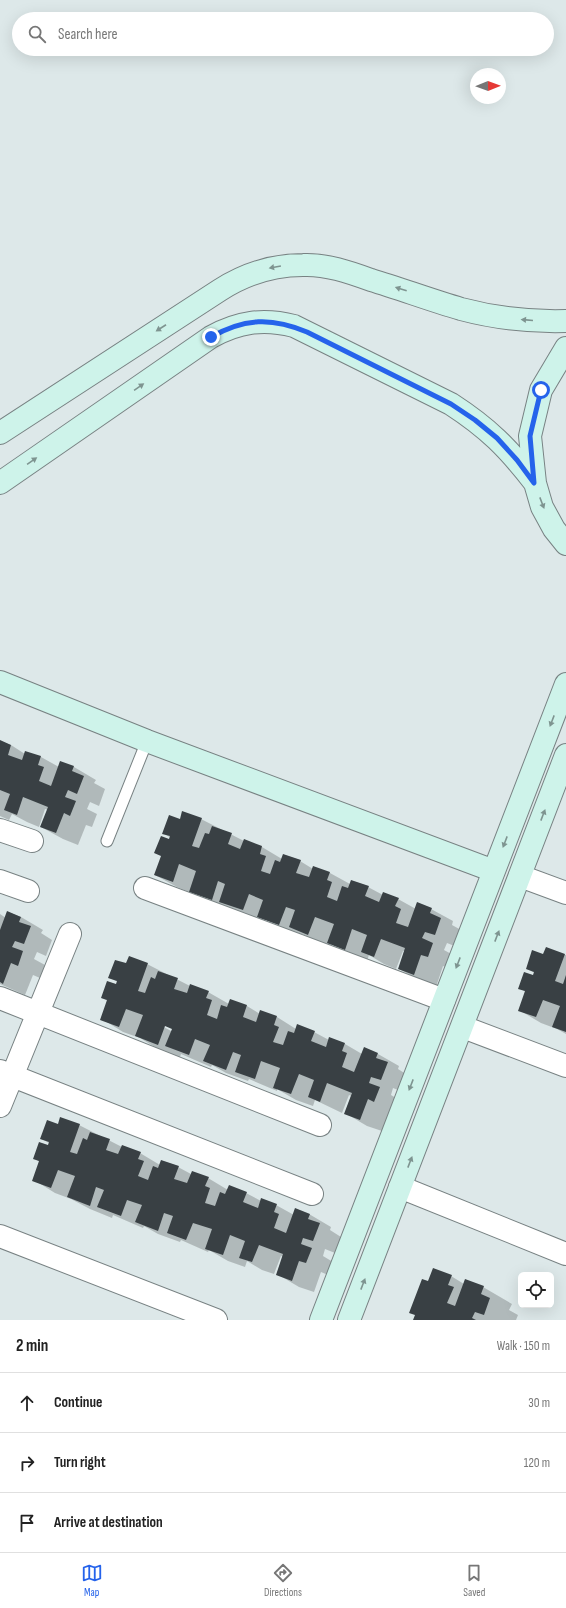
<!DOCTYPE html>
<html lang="en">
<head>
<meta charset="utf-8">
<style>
  body { margin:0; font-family:"Sofia Sans Condensed",sans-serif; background:#f2f2f2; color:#222 }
  .controls { position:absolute; right:12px; bottom:12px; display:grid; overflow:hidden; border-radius:6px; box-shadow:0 4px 16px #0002 }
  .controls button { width:36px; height:36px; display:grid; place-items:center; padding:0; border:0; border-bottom:1px solid #e0e0e0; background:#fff; color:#222; font:20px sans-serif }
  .compass { position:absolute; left:470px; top:68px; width:36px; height:36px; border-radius:50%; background:#fff; box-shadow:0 4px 16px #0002; rotate:89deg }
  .stop { position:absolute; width:12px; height:12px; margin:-9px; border:3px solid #2563eb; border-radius:50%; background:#fff }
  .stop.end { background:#2563eb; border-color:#fff; box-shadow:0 1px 4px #0008 }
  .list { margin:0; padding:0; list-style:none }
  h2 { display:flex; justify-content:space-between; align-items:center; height:52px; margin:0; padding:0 16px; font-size:17px }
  h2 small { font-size:13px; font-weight:400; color:#767676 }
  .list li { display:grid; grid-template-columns:26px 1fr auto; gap:12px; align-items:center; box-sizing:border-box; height:60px; padding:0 16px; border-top:1px solid #e0e0e0 }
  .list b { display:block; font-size:15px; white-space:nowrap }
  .list em { font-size:13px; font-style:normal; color:#767676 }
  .icon { flex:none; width:22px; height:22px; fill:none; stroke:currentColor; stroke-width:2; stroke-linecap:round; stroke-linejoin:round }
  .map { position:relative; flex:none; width:566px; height:1320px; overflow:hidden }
  .search { position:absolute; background:#fff; box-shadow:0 4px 16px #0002; left:12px; right:12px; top:12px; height:44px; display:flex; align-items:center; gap:10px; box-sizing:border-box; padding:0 14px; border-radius:22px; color:#767676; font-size:15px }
  .sheet { height:232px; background:#fff }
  nav { display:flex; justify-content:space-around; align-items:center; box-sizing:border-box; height:56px; border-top:1px solid #e0e0e0; background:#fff; font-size:11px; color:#767676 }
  nav a { display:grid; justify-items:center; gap:2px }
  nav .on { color:#2563eb }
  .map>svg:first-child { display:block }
  .shadow { fill:#0003; fill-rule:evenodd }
  .building { fill:#394044 }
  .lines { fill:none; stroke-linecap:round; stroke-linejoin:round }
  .lane-casing { stroke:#788283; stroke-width:13 }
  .street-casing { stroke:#788283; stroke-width:24 }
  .secondary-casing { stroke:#788283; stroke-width:24 }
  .lane { stroke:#fff; stroke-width:11 }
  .street { stroke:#fff; stroke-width:22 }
  .secondary { stroke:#cef3ea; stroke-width:22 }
  .oneway { fill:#7e9490 }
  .route { stroke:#2563eb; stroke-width:5 }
</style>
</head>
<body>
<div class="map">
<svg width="566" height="1320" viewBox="0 0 566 1320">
  <rect width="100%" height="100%" fill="#dde8e9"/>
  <!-- shadow -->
  <path class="shadow" d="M0 741 11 745 25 754 26 752 41 757 59 767 60 762 74 767 96 780 94 783 105 789 99 806 90 802 87 809 97 814 92 827 86 825 78 845 63 839 41 827 48 810 45 809 39 827 27 822 12 814 9 820 0 816Z
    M201 819 244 841V840L262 847 282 859 300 861 313 869 314 867 330 873 350 884 368 887 383 895 398 899 416 909H431L453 921 452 925 463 931 457 947 447 943 444 950 455 956 450 969 443 966 436 987 421 981 399 969 405 951H403L396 969 384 964 369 955 367 961 350 955 331 944 330 947 302 934 301 937 280 929 266 920 265 922 234 909 233 912 212 904 194 894 177 887 155 875 171 838 163 833 180 820Z
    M8 912 21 917 43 930 41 933 52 940 46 956 37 952 34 959 45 965 40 978 33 975 25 995 0 984V914L6 918Z
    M544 955H566V1034L557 1029 541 1023 519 1010 526 992 519 988 534 976 535 973 527 969Z
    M127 964H147L190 986 208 992 229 1004 230 1000 247 1006 260 1014V1012L277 1017 296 1029 314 1032 329 1040 330 1038 345 1044 362 1054H378L399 1066 398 1069 409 1076 403 1092 393 1088 391 1095 401 1101 396 1114 390 1111 382 1131 367 1126 345 1113 351 1096 349 1095 342 1113 315 1100 313 1106 296 1100 277 1089V1091L249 1079 248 1081 226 1073 212 1065 211 1067 181 1054 180 1057 158 1049 140 1038 123 1032 102 1019 108 1001 102 998 117 985 118 982 110 978ZM161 1023 173 1029V1032L160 1025Z
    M58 1125H79L122 1147 140 1153 160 1165 178 1167 191 1174 208 1178 228 1190 246 1193 261 1201 276 1205 294 1215 309 1214 331 1227 330 1230 341 1237 335 1253 325 1249 323 1256 333 1262 328 1275 321 1272 314 1292 299 1287 277 1274 283 1257 281 1256 274 1274 262 1270 247 1261 245 1267 228 1261 209 1250 208 1252 181 1240 180 1242 158 1234 144 1226 143 1228 113 1215 112 1218 90 1209 71 1199 55 1193 34 1180 40 1162 34 1158 48 1146 49 1143 42 1139Z
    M451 1276 464 1284 483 1287 512 1304 509 1310 518 1315 516 1320H414L416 1315 411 1312 428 1282Z"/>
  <!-- building -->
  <path class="building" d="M0 740 11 745 8 755 22 760 25 751 41 756 38 765 44 767 39 781 51 786 60 761 74 766 72 771 84 776 77 794 68 790 65 797 76 801 70 816 64 813 56 833 40 827 48 807 23 797 17 815 4 810 10 794 0 790Z
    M182 811 202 818 192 846 199 848 205 833 209 834 212 826 232 833 228 844 240 849 244 839 262 846 260 854 266 856 261 871 270 874 275 860 280 862 283 854 301 860 296 873 309 877 313 866 330 872 327 880 332 882 327 897 337 901 342 886 348 888 351 880 369 886 365 896 379 902 383 892 399 898 395 906 401 909 396 923 408 927 417 902 432 908 430 913 441 918 435 935 425 932 422 938 433 943 428 957 421 955 414 975 398 969 405 948 381 939 374 957 361 952 367 935 352 929 345 950 327 943 334 924 315 917 308 935 289 927 295 910 286 907 279 925 257 917 263 900 249 894 243 910 219 902 225 884 218 881 212 900 189 892 196 871 179 864 173 882 154 875 161 856 154 853 161 836 169 839 170 836 162 834 169 815 180 819Z
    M7 911 21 917 19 922 31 926 24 944 15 941 12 947 23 951 18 966 11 963 3 984 0 982V930Z
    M546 947 565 954 555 981 563 984 566 975V1032L552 1027 560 1006 543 1000 536 1017 518 1011 525 991 518 989 524 972 533 975 534 972 526 969 532 950 543 954Z
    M129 956 148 963 138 991 145 993 151 977 155 979 158 971 178 978 174 989 187 993 190 984 209 991 206 998 212 1000 207 1015 217 1019 221 1005 227 1007 230 999 247 1005 243 1017 256 1022 260 1010 277 1016 274 1025 279 1027 273 1042 283 1045 288 1031 294 1033 297 1024 315 1031 311 1041 326 1047 329 1037 345 1043 342 1051 347 1053 342 1067 354 1072 364 1047 378 1053 376 1058 388 1062 381 1080 371 1077 369 1083 380 1087 374 1102 368 1099 360 1120 344 1114 352 1093 327 1083 320 1102 308 1097 314 1080 299 1074 291 1094 273 1088 280 1068 261 1061 255 1079 235 1072 241 1055 233 1052 226 1070 203 1061 210 1045 195 1039 189 1055 165 1046 172 1029 165 1026 158 1045 135 1036 143 1015 126 1009 119 1027 100 1020 107 1000 101 998 107 981 116 984 117 981 108 978 115 960 126 963Z
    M60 1117 80 1124 70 1152 77 1154 83 1138 87 1140 90 1132 110 1139 106 1150 118 1154 122 1145 141 1152 138 1159 144 1161 138 1176 148 1180 153 1166 158 1168 161 1160 179 1166 174 1179 187 1183 192 1171 209 1177 205 1186 210 1188 205 1203 215 1206 220 1192 225 1194 229 1185 247 1192 243 1202 258 1208 261 1198 277 1204 274 1212 279 1214 274 1228 286 1233 295 1208 310 1214 308 1219 320 1223 313 1241 303 1238 301 1244 312 1248 306 1263 299 1261 292 1281 276 1275 283 1254 259 1245 252 1262 239 1258 245 1241 230 1235 223 1255 205 1249 212 1229 193 1223 186 1240 167 1233 173 1216 164 1213 158 1231 135 1222 142 1205 127 1200 121 1216 97 1207 104 1190 96 1187 90 1206 67 1197 75 1176 58 1170 51 1188 32 1181 39 1161 33 1159 39 1142 48 1145 49 1142 40 1139 47 1120 58 1124Z
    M433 1268 452 1275 448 1285 454 1287 447 1303 455 1306 465 1279 484 1286 481 1294 490 1298 484 1315 475 1312 472 1318 476 1320H413L415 1315 409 1313 422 1279 428 1281Z"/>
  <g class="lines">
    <!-- lane casing -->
    <g class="lane-casing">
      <path id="lane" d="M107 841 147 741"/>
    </g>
    <!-- street casing -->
    <g class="street-casing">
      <path id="street" d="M0 830 32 841
        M520 876 566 893
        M0 881 28 891
        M145 888 444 1000
        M0 998 320 1125
        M463 1027 566 1066
        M0 1071 312 1194
        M0 1106 70 934
        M400 1187 566 1254
        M0 1236 216 1320"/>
    </g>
    <!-- secondary casing -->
    <g class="secondary-casing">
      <path id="secondary" d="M566 348 541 390 530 436 535 483 542 507 554 529 566 544
        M0 433 220 290C245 274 272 265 303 265 326 264 349 272 371 280 401 289 430 300 461 309 495 318 531 322 566 321
        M0 483 211 337C238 322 263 318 294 326L451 404C488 428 508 448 535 483
        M0 682 147 741 494 871
        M321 1320 566 684
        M349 1320 566 755"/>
    </g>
    <!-- lane -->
    <use href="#lane" class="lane"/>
    <!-- street -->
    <use href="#street" class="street"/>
    <!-- secondary -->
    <use href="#secondary" class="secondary"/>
  </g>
  <!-- one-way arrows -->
  <defs><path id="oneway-solid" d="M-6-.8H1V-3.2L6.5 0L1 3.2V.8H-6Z"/></defs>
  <g class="oneway">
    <use href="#oneway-solid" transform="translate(275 267) rotate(170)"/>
    <use href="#oneway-solid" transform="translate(401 289) rotate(-162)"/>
    <use href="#oneway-solid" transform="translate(527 320) rotate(-175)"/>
    <use href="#oneway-solid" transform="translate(161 328) rotate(147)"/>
    <use href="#oneway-solid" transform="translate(139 387) rotate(-35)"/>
    <use href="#oneway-solid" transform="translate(32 461) rotate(-35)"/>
    <use href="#oneway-solid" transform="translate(542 503) rotate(69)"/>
    <use href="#oneway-solid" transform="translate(552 721) rotate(111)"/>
    <use href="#oneway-solid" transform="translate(543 815) rotate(-69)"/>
    <use href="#oneway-solid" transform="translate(505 842) rotate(111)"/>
    <use href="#oneway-solid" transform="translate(497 936) rotate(-69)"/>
    <use href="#oneway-solid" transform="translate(458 963) rotate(111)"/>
    <use href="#oneway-solid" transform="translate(411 1085) rotate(111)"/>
    <use href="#oneway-solid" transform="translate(410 1162) rotate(-69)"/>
    <use href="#oneway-solid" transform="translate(363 1284) rotate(-69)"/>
  </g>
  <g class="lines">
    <!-- route -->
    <path class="route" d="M211 337C244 318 272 317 307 332L451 404 475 420 497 438 517 460 534 483 530 436 541 390"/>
  </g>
</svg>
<div class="controls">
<button><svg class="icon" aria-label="locate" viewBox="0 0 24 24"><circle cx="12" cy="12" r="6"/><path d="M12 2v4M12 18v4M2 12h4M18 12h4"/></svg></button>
</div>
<svg class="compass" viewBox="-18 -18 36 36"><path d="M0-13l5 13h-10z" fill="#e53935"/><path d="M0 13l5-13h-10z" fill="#767676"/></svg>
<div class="stop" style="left:541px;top:390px"></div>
<div class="stop end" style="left:211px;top:337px"></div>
<div class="search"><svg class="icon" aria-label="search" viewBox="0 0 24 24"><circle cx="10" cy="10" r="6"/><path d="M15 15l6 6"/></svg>Search here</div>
</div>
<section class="sheet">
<h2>2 min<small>Walk · 150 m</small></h2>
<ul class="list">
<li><svg class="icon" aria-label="ahead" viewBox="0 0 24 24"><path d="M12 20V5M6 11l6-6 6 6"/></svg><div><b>Continue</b></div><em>30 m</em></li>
<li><svg class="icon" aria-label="right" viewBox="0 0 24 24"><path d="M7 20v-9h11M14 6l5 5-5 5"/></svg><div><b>Turn right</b></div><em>120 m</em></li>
<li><svg class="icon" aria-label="arrive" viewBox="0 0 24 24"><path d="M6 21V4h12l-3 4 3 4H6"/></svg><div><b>Arrive at destination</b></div></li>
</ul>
</section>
<nav>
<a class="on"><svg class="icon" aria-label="map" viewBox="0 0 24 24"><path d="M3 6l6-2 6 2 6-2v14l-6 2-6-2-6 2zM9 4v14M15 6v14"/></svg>Map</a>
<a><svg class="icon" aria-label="directions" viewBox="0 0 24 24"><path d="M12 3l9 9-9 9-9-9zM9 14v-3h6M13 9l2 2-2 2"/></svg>Directions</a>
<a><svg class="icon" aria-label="saved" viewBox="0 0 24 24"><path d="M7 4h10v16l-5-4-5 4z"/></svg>Saved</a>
</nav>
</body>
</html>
